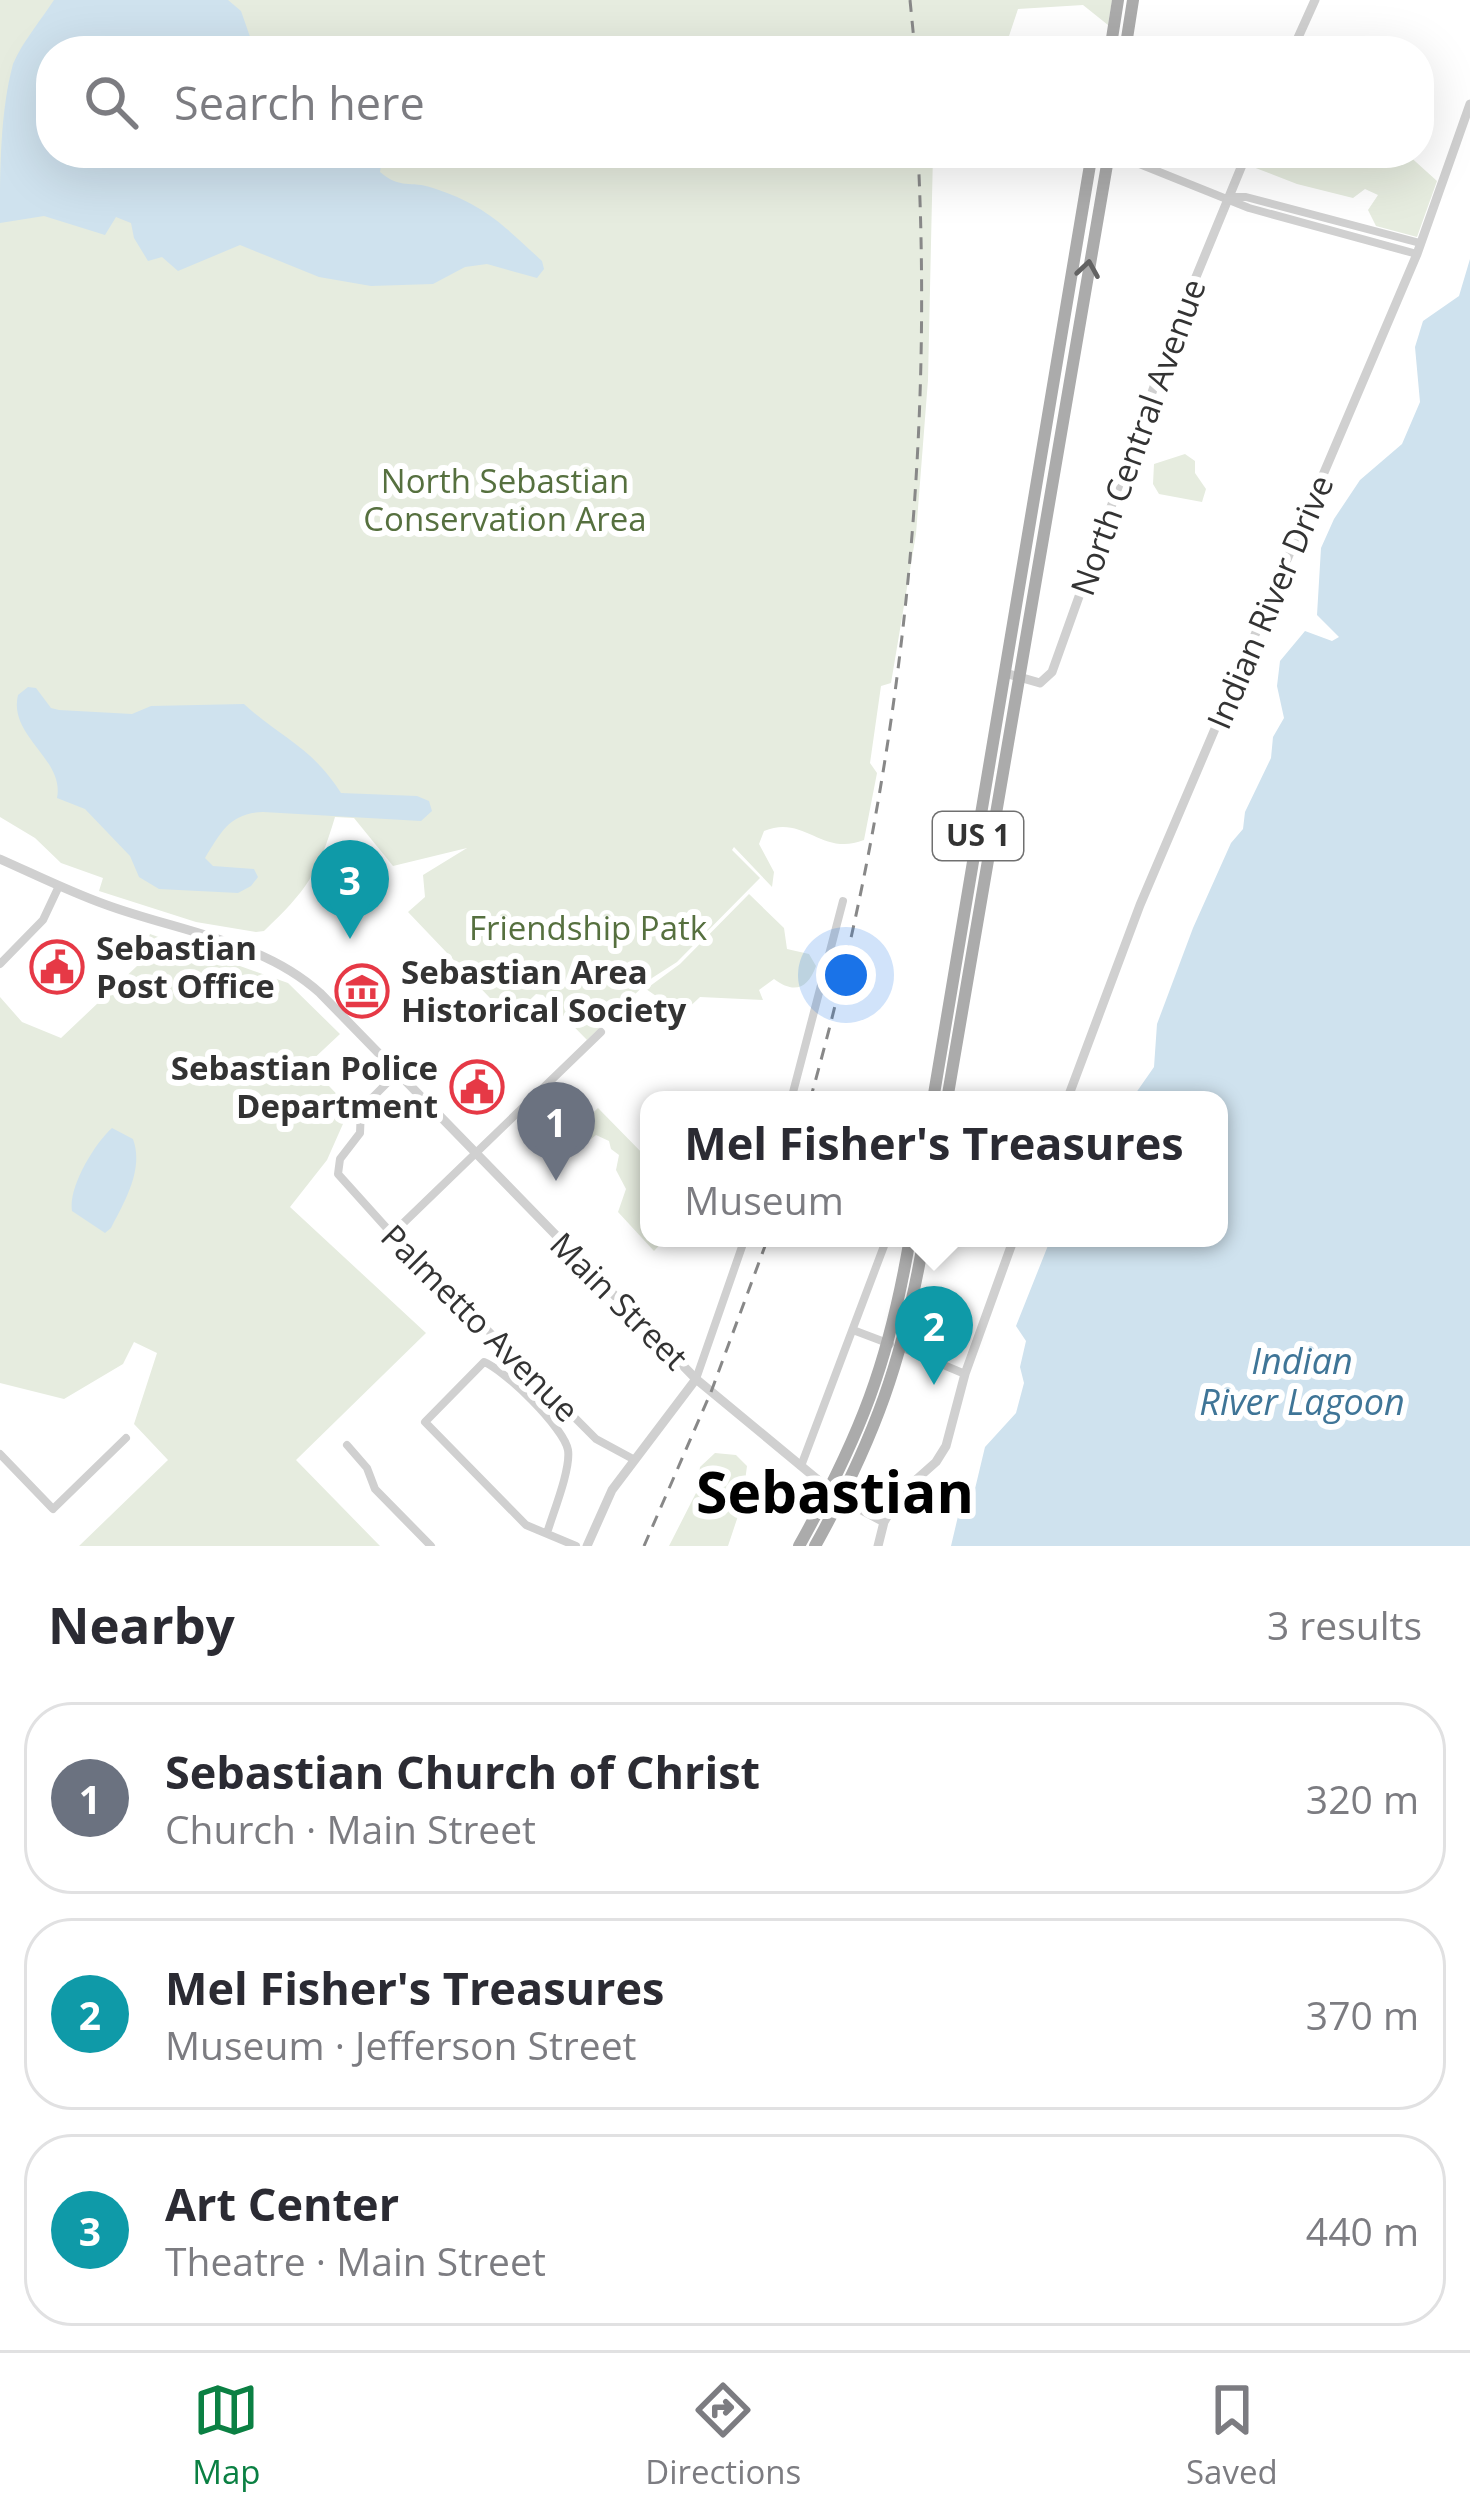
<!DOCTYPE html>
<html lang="en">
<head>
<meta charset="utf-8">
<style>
  body { margin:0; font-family:"Open Sans",sans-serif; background:#f2f2f3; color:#2b2b33 }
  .you { position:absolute; left:846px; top:975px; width:42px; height:42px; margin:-30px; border:9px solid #fff; border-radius:50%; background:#1a73e8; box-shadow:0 0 0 18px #1a73e833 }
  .badge { display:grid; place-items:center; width:78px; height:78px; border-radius:50%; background:#0b8043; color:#fff; font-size:39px; font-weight:700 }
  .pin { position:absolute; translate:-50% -99px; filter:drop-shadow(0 3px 6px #0008) }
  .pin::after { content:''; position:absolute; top:63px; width:42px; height:36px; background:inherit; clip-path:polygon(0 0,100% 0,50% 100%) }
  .popup { position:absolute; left:640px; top:1091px; width:588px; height:156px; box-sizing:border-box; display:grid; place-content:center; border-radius:24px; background:#fff; filter:drop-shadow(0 3px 9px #0005); font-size:39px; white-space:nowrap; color:#7c7c81 }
  .popup b { font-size:45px; color:#2b2b33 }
  .popup::after { content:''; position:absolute; left:50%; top:100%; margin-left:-24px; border:24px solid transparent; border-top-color:#fff }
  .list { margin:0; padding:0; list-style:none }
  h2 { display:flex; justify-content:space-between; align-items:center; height:156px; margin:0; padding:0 48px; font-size:51px }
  h2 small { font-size:39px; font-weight:400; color:#7c7c81 }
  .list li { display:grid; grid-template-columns:78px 1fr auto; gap:36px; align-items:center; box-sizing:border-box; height:192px; margin:0 24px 24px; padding:0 24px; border:3px solid #e1e1e2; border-radius:48px }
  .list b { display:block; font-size:45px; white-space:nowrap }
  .list p { margin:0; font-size:39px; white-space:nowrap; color:#7c7c81 }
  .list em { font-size:39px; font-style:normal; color:#7c7c81 }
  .icon { flex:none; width:66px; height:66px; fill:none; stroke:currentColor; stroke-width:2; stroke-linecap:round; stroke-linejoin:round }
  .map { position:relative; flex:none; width:1470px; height:1546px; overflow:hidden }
  .search { position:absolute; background:#fff; box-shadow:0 12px 48px #0002; left:36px; right:36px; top:36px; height:132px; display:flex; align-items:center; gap:30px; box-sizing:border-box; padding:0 42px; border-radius:48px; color:#7c7c81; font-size:45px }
  .sheet { height:804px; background:#fff }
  nav { display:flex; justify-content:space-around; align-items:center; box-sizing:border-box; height:168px; border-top:3px solid #e1e1e2; background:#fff; font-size:33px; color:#7c7c81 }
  nav a { display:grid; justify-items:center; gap:6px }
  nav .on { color:#0b8043 }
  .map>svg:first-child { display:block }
  .green { fill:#e6ecdf }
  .water { fill:#cfe2ee }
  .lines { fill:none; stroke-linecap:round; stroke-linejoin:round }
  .minor { stroke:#d0d0d0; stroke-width:8 }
  .tertiary { stroke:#d0d0d0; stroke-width:9 }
  .primary { stroke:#ababab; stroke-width:12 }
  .rail { stroke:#888; stroke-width:3; stroke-dasharray:12 9; stroke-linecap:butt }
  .oneway { stroke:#636363 }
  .labels { text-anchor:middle; stroke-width:12; stroke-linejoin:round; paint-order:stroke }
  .shield { fill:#fff; stroke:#707070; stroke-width:3 }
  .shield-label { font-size:30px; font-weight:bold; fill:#333 }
  .street-label { font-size:33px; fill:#333; stroke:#fff }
  .park-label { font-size:33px; fill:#56703f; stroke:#fff }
  .poi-label { font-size:33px; font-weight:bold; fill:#333; stroke:#fff; text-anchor:start }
  .water-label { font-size:36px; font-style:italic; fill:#3f7597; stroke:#fff }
  .town-label { font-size:57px; font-weight:bold; fill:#000; stroke:#fff }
</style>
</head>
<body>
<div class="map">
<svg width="1470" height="1546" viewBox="0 0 1470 1546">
  <rect width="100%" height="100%" fill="#fff"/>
  <!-- green -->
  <path class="green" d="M0 0H1112L1108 25 1083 5 1018 9 1004 51H51V153H933L928 380 916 534 891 683 881 686 870 763 877 773 864 840C822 857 804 814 764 831L759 844 774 872 772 887 734 847 732 850 760 878 677 962 652 978 587 1040 543 995 536 994 510 1019 408 912 425 897 423 875 467 848 393 866 354 818 335 817C318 874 307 890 264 931L256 932 196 922 99 891 103 878 61 863 35 838 0 817Z
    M1258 153H1406L1437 181 1417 237 1376 226 1368 210 1378 195 1365 189 1353 198 1297 184 1253 167Z
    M1185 454 1195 461V473L1206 489 1202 502 1159 494 1153 484 1154 464Z
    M749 894 784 928 787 949 809 954 816 966C808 989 794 994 774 979L759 990 763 1000 700 997 682 1014 646 989 680 964Z
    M150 934 288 983 340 1034 308 1064 350 1108 327 1160 290 1207 426 1333 296 1460 380 1546H79L168 1460 134 1424 157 1353 134 1342 123 1364 64 1399 0 1383V997L22 1022 61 1038 137 966Z
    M598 1108 649 1160V1238H666L654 1251 618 1212 626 1189 616 1170 619 1155 611 1149 609 1141 596 1135 580 1148 567 1138Z
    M715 1453 736 1455 747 1466 742 1504 728 1546H669L696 1493 700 1467Z"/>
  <!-- water -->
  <path class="water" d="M54 0H228L241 11 255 51H51V153H383L380 172C401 190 410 180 433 188 485 205 503 225 542 261L544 269 537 278 487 264 465 267 433 284 371 286 319 277 240 245 178 271 162 257 148 261 134 238 131 223 116 217 105 235 44 216 0 223C0 172 0 112 13 64 23 41 41 20 54 0Z
    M1470 259V1546H951L959 1512 974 1493 985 1447 1016 1413 1024 1383 1020 1367 1026 1341 1016 1326 1051 1238H1219V1100H1131L1154 1067 1157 1024 1193 928 1231 843 1243 829 1245 812 1271 758 1273 737 1284 718 1277 686 1280 661 1305 631 1332 641 1339 637 1317 615 1321 548 1334 519 1360 480 1402 444 1420 402 1415 347 1423 321 1459 296Z
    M28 687 36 688 51 708 59 710 132 714 151 706 244 704C282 739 310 745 341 793L417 796 429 801 432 811 421 821 263 812C230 813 221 832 205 858L213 866 254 869 258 877 251 886 238 893 159 889 139 877 130 856 85 809 57 798C65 759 8 736 18 695Z
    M112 1128 133 1139C144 1169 125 1201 111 1228L105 1233 72 1211C68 1188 94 1144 112 1128Z"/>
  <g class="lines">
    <!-- minor -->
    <path class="minor" d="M1127 39 1160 51
      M1112 153 1249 208 1417 254
      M1229 197H1246L1420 243
      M0 964 43 920 59 886
      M397 1073 361 1109 360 1133 340 1159 338 1174 392 1234 596 1439 633 1459
      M791 1100 843 901
      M392 1234 601 1032
      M853 1330 890 1344
      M903 1348 965 1374
      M696 1379 745 1238
      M347 1445 367 1468 375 1489 431 1546
      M0 1454 53 1509 126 1438
      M801 1466 887 1238
      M547 1533C553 1513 571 1469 568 1450 564 1428 505 1370 484 1362L425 1422 526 1525 576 1546"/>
    <!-- tertiary -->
    <path class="tertiary" d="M1292 51 1315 0
      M1005 673 1040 683 1052 672 1175 328 1247 153
      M0 859C34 874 68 891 104 904 176 931 262 940 320 993L696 1379 841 1499 884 1522
      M1067 1100 1140 905 1417 254 1470 104
      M587 1546 612 1490 696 1379
      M878 1546 884 1522 900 1494 936 1462 946 1446 965 1374 1014 1238"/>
    <!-- primary -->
    <path class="primary" d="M1110 51 1118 0
      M1125 51 1133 0
      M933 1100 1092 153
      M947 1100 1109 153
      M799 1546C860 1436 889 1363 910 1238
      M815 1546C875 1438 903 1360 924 1238"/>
    <!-- rail -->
    <path class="rail" d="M910 0 915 51
      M810 1100C897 793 934 472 918 153
      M644 1546 711 1392 768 1238"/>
  </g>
  <!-- one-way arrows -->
  <defs><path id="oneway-chevron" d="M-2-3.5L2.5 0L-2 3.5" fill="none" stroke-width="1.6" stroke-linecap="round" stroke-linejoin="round" transform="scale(3)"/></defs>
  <use class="oneway" href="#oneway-chevron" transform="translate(1088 269) rotate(-81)"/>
  <!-- icons -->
  <defs>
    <g id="civic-ring" transform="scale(2.7)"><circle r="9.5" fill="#fff" stroke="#e63946" stroke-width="1.5"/><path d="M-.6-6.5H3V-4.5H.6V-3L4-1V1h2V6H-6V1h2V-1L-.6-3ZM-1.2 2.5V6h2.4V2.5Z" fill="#e63946"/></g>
    <g id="museum-ring" transform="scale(2.7)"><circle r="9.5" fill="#fff" stroke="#e63946" stroke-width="1.5"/><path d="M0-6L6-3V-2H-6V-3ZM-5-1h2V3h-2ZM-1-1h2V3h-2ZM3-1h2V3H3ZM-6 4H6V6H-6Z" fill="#e63946"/></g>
  </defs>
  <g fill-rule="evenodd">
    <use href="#civic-ring" x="57" y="967"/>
    <use href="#museum-ring" x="362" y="991"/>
    <use href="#civic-ring" x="477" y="1087"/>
  </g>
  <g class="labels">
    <!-- shield labels -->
    <rect class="shield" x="933" y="812" width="90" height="48" rx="9"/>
    <g class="shield-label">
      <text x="978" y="846">US 1</text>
    </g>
    <!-- street labels -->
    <g class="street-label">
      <text transform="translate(1138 437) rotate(-70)" y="12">North Central Avenue</text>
      <text transform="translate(1270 602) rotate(-67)" y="12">Indian River Drive</text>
      <text transform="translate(619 1301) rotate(45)" y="12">Main Street</text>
      <text transform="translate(480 1323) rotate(45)" y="12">Palmetto Avenue</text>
    </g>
    <!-- park labels -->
    <g class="park-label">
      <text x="505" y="493">North Sebastian<tspan x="505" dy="38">Conservation Area</tspan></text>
      <text x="588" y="940">Friendship Patk</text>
    </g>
    <!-- poi labels -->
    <g class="poi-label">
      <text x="96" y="960">Sebastian<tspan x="96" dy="38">Post Office</tspan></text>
      <text x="401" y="984">Sebastian Area<tspan x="401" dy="38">Historical Society</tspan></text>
      <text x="438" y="1080" text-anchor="end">Sebastian Police<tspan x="438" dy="38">Department</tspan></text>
    </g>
    <!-- water labels -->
    <g class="water-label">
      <text x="1302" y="1374">Indian<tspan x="1302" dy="41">River Lagoon</tspan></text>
    </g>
    <!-- town labels -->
    <g class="town-label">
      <text x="835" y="1513">Sebastian</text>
    </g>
  </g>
</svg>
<div class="you"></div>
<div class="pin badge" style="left:556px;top:1181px;background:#6b7280">1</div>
<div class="pin badge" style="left:934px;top:1385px;background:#0f9aa8">2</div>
<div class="popup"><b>Mel Fisher's Treasures</b>Museum</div>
<div class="pin badge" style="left:350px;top:939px;background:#0f9aa8">3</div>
<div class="search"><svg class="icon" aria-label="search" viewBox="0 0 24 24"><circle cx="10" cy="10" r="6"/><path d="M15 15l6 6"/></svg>Search here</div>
</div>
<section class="sheet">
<h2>Nearby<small>3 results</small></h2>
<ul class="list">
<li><span class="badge" style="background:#6b7280">1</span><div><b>Sebastian Church of Christ</b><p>Church · Main Street</p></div><em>320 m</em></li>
<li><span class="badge" style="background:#0f9aa8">2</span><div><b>Mel Fisher's Treasures</b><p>Museum · Jefferson Street</p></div><em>370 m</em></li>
<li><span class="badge" style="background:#0f9aa8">3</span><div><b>Art Center</b><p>Theatre · Main Street</p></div><em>440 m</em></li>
</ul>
</section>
<nav>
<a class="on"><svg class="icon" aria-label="map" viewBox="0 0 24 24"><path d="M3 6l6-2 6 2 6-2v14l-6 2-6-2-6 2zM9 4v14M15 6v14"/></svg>Map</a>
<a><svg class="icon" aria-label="directions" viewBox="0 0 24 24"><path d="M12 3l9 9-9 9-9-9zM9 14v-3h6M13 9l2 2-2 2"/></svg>Directions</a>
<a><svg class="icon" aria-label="saved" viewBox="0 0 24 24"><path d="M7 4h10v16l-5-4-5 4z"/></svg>Saved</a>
</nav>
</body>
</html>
